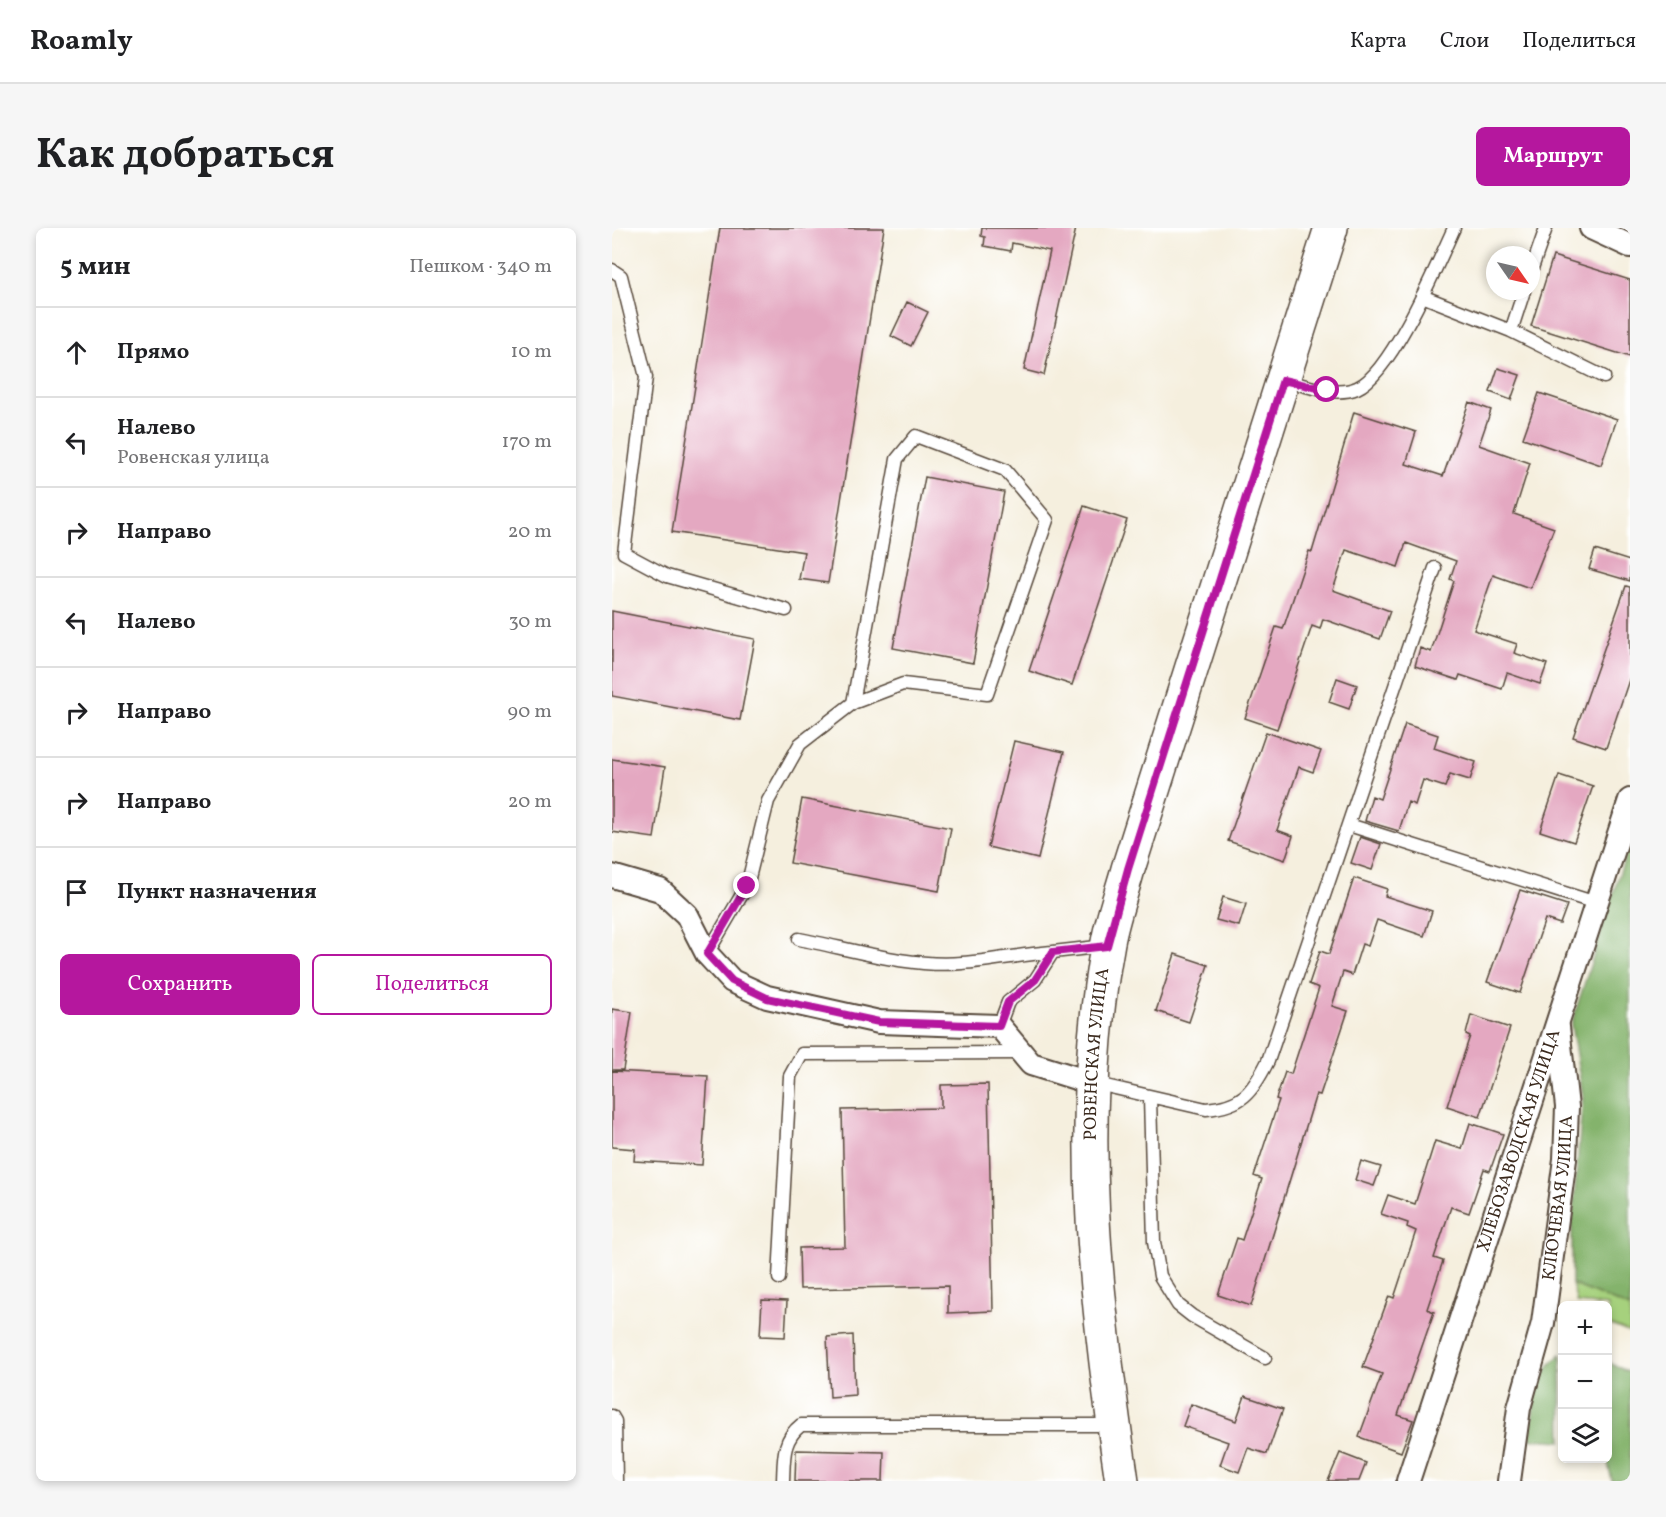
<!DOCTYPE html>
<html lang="ru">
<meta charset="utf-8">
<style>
body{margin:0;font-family:Vollkorn,serif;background:#f6f6f6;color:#202124}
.controls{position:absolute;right:18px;bottom:18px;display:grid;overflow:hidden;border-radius:9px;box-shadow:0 3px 9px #0003}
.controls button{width:54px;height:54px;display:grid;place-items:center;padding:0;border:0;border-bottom:2px solid #e0e0e0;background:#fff;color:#202124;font:30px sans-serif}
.compass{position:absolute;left:874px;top:18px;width:54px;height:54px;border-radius:50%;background:#fff;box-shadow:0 3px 9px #0003;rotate:124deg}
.stop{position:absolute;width:18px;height:18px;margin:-14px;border:4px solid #b5179e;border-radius:50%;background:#fff}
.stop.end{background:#b5179e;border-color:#fff;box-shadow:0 2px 6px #0008}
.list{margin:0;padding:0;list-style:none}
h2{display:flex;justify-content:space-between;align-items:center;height:78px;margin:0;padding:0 24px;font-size:26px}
h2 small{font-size:20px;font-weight:400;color:#757577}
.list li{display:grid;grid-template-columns:39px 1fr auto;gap:18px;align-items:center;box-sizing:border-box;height:90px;padding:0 24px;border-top:2px solid #e0e0e0}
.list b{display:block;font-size:22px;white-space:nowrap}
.list p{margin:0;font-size:20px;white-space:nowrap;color:#757577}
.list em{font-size:20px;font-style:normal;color:#757577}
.actions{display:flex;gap:12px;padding:18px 24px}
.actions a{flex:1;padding:14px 0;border:2px solid #b5179e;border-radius:9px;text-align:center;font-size:21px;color:#b5179e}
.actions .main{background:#b5179e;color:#fff}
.icon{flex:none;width:33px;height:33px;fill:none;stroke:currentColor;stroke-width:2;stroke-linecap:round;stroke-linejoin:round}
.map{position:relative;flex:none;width:1018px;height:1253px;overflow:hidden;border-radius:9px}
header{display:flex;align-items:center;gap:36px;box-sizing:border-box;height:84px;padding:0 30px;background:#fff;border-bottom:2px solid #e0e0e0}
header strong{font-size:28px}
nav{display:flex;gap:33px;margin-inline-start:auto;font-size:21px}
.intro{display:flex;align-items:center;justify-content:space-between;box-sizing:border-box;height:144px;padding:0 36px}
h1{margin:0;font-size:42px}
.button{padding:15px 27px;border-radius:9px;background:#b5179e;color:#fff;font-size:21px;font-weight:700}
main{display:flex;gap:36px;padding:0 36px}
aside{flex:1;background:#fff;border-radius:9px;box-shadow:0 3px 9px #0003}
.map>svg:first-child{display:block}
</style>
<header>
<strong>Roamly</strong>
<nav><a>Карта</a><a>Слои</a><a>Поделиться</a></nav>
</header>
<div class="intro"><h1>Как добраться</h1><a class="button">Маршрут</a></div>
<main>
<aside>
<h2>5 мин<small>Пешком · 340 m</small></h2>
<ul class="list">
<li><svg class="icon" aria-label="ahead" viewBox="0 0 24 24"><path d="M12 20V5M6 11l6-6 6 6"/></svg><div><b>Прямо</b></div><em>10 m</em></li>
<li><svg class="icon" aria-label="left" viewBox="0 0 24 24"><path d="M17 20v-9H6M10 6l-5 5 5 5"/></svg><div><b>Налево</b><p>Ровенская улица</p></div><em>170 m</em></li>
<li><svg class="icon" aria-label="right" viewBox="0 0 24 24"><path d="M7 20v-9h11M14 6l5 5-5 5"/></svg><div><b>Направо</b></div><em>20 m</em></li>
<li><svg class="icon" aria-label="left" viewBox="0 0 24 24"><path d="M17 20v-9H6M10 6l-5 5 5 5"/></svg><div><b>Налево</b></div><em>30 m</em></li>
<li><svg class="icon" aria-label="right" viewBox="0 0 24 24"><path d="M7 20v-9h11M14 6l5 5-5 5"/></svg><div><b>Направо</b></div><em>90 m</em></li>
<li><svg class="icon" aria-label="right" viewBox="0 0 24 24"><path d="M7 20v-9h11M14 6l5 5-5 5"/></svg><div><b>Направо</b></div><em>20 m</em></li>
<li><svg class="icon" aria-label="arrive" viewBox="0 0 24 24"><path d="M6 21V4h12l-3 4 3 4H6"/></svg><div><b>Пункт назначения</b></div></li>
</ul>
<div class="actions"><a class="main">Сохранить</a><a>Поделиться</a></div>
</aside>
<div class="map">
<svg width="1018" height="1253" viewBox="0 0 1018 1253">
<rect width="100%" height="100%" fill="#fff"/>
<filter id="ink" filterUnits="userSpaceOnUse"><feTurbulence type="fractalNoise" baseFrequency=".0167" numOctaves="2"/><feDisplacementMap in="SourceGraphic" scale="12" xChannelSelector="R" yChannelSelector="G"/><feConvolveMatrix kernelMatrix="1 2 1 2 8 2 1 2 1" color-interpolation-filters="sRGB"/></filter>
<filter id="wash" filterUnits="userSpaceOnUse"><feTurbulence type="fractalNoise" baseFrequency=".008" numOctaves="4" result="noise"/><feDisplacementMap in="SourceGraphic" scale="24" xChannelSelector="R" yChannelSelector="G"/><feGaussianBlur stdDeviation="1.35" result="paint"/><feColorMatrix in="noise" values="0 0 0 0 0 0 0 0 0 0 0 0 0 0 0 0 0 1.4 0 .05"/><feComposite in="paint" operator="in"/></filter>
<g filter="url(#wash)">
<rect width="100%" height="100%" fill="#f5efde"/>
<!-- green -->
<path fill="#a6d17d" stroke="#707e4e" stroke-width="1.5" d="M 960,1056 L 1018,1080 L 1018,1105 L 996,1096 L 996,1078 L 965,1075 Z"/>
<!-- forest -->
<path fill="#84b36c" stroke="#606e45" stroke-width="1.5" d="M 1018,613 L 1018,1080 L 960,1056 L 960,995 L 971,868 L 959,797 Z
M 949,1126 L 950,1213 L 918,1211 C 923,1176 920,1150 949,1126 Z
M 996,1134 L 1018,1145 L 1018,1253 L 1000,1253 L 995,1231 Z"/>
<g id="blocks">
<!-- building -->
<path fill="#e4a8c1" d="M 108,0 L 272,0 L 216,355 L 187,351 L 192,324 L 60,304 Z
M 370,0 L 464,0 L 432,147 L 412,142 L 438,23 L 400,15 L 399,23 L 372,18 L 373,9 L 369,8 Z
M 941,28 L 1018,52 L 1018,129 L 919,98 Z
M 295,74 L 316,84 L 299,118 L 279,108 Z
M 886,140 L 908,147 L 899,172 L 878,164 Z
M 927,165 L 1005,191 L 989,237 L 911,210 Z
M 857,174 L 879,182 L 867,217 L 918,235 L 902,286 L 942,300 L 918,360 L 881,347 L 862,402 L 905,416 L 902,425 L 935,436 L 928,456 L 895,445 L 890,461 L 848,447 L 846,452 L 803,438 L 808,420 L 819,424 L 842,353 L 838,351 L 844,333 L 794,315 L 786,339 L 734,322 L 721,362 L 778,383 L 768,411 L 711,391 L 708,401 L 700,398 L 665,501 L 633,490 L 664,399 L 671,401 L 697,323 L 700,324 L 742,184 L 804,204 L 794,236 L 831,248 Z
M 313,249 L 392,264 L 361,435 L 281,420 Z
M 472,278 L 515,292 L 460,457 L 417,443 Z
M 983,322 L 1018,333 L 1018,353 L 977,341 Z
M 1014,358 L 1018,359 L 1018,449 L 994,520 L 961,509 Z
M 0,383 L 143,411 L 128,492 L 0,468 Z
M 725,450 L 745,457 L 737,481 L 717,474 Z
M 793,496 L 826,507 L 822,520 L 864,534 L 858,552 L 838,546 L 833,559 L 811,552 L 803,577 L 796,574 L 787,603 L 753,593 L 760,568 L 768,571 Z
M 654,504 L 709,523 L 701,544 L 687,539 L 665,602 L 681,608 L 673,632 L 616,613 Z
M 402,513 L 452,524 L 426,631 L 376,619 Z
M 0,531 L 53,539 L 42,610 L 0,604 Z
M 947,547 L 981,558 L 962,614 L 928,603 Z
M 190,571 L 339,600 L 327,663 L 178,635 Z
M 748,609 L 769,616 L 760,642 L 739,635 Z
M 742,650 L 775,661 L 773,668 L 820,683 L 812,708 L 765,692 L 756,718 L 750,716 L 740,747 L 731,744 L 720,778 L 736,783 L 708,867 L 704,866 L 639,1078 L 606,1067 L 625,1010 L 630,1012 L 650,951 L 642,948 L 667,872 L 664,871 L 673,844 L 679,846 L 707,760 L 697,756 L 708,723 L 717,726 Z
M 908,662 L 955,677 L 948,696 L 933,691 L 908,765 L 875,754 Z
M 611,669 L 634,676 L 627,698 L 604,692 Z
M 563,726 L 596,737 L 577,794 L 544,783 Z
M 0,781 L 20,784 L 11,842 L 0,842 Z
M 859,787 L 898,800 L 868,889 L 835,878 L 858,808 L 854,806 Z
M 0,843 L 96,848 L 90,937 L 22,933 L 23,921 L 0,919 Z
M 376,856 L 381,1083 L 336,1085 L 336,1058 L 188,1061 L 187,1020 L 233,1019 L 230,882 L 329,880 L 329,857 Z
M 858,895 L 891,906 L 878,943 L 872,941 L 857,985 L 839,979 L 822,1030 L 831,1033 L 815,1081 L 822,1084 L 786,1187 L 801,1192 L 789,1224 L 747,1209 L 770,1146 L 751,1139 L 777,1068 L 782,1070 L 804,1003 L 795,999 L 796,995 L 769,986 L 776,967 L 803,976 L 823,913 L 850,921 Z
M 749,933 L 769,939 L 762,958 L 743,952 Z
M 150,1072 L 175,1073 L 173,1109 L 148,1108 Z
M 241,1107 L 243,1167 L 218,1169 L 215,1109 Z
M 633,1168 L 671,1181 L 655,1226 L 636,1220 L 627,1244 L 608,1237 L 616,1214 L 571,1198 L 579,1176 L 624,1193 Z
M 184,1222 L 272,1224 L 271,1253 L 183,1253 Z
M 728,1225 L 754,1235 L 747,1253 L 716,1253 Z"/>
</g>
</g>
<g filter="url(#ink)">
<use href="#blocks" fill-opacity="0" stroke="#57483b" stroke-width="1.5"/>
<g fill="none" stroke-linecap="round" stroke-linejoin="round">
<!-- service casing -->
<g stroke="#57483b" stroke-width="15">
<path id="service" d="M 0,42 L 9,48 L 34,149 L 12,325 L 55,348 L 174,382
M 919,43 L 934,0
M 912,63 L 899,103 L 992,149
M 810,68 L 899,103
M 673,152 C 695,158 723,169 745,160 C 779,146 826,35 842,0
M 737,597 L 984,675
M 187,711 C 239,721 297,740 350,735 C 381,733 411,726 441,724
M 95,726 L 135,658 L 156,573 L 188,516 L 241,475 L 291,456 L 375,466 L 435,292 L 393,242 L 304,208 L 285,231 L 241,475
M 387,798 L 396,774 L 423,752 L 441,724 L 494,718
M 481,855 L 594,881 C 630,878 640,865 656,833 L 823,340
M 538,870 L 542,1014 L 548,1048 L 566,1077 L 580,1088 L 653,1130
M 167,1050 L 178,848 L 190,826 L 409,825
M 0,1188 L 3,1193 L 4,1253
M 171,1253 C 172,1230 170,1212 189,1197 L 500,1197"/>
</g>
<!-- minor casing -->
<g stroke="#57483b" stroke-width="26">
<g id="minor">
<path d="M 979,0 L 1018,18"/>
<path d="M 0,648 L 48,662 L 75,687 L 95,726 L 120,753 L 155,769 L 267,794 L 387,798 L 419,836 L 480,855"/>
<path id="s1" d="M 796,1253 L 1018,572"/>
<path id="s2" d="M 897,1253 L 907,1180 L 931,1095 L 953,931 L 955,879 L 946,799"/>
</g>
</g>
<!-- secondary casing -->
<g stroke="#57483b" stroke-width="36">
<g id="secondary">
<path id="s3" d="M 510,1253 C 484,1078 463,895 495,720 C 499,693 509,667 516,641 L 719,0"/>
</g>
</g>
<!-- service -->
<use href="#service" stroke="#fff" stroke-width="12"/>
<!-- minor -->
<use href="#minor" stroke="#fff" stroke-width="22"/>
<!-- secondary -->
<use href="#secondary" stroke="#fff" stroke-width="33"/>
</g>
</g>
<g fill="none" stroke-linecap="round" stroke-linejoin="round" filter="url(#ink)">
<!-- route -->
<path stroke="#b5179e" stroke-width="8" d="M 135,658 L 95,726 L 120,753 L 155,770 L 267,794 L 387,798 L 396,774 L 423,752 L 441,724 L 495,718 L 516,641 L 671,152 L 715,162"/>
</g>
<g text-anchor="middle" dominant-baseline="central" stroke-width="4.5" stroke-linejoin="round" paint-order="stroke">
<!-- street labels -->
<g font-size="18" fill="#3b2a1e" stroke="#fff">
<text stroke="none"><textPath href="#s3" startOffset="429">РОВЕНСКАЯ УЛИЦА</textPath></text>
<text stroke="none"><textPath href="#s1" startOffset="358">ХЛЕБОЗАВОДСКАЯ УЛИЦА</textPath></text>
<text stroke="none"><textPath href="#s2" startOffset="288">КЛЮЧЕВАЯ УЛИЦА</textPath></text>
</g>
</g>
</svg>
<div class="controls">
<button>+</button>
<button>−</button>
<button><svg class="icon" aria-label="layers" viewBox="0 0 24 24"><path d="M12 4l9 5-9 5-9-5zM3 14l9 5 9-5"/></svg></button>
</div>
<svg class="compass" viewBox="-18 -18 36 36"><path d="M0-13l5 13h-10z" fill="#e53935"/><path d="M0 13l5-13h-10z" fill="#757577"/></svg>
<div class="stop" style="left:715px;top:162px"></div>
<div class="stop end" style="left:135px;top:658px"></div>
</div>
</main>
